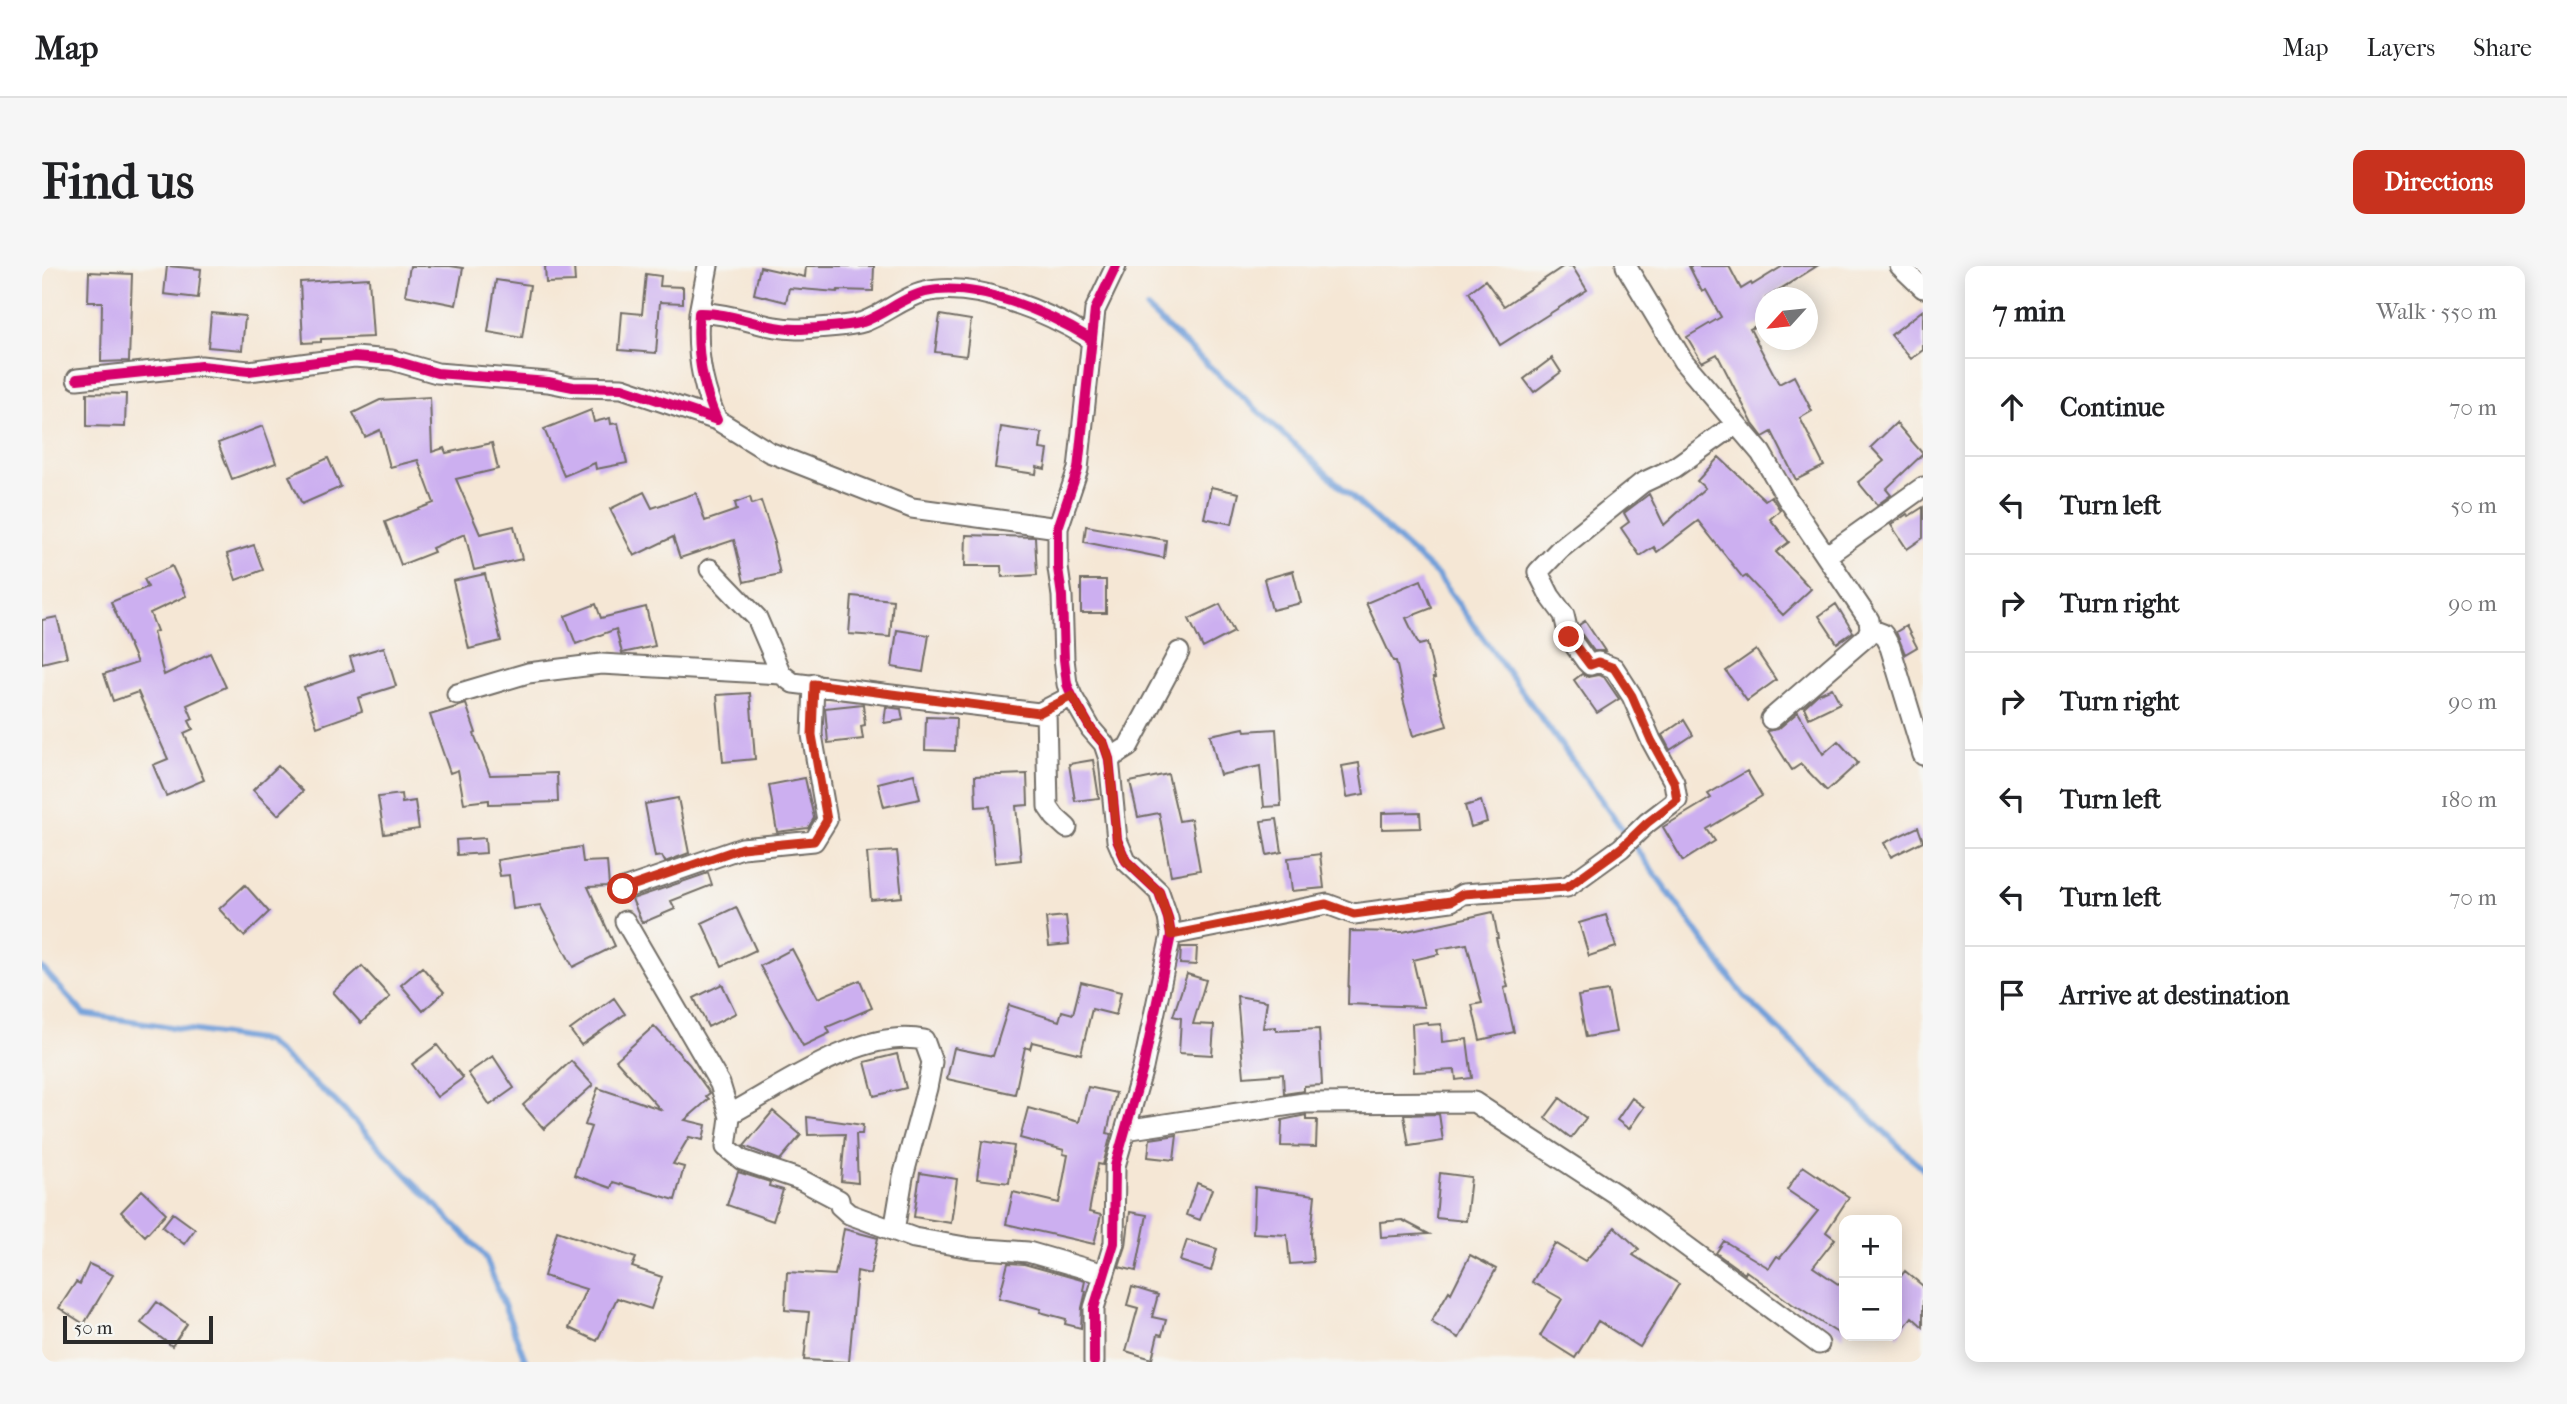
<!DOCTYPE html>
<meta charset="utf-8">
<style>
body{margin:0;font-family:"IM FELL French Canon",serif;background:#f6f6f6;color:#202124}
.controls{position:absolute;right:21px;bottom:21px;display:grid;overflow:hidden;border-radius:14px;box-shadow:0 4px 18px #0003}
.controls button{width:63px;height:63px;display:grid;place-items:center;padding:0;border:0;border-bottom:2px solid #e0e0e0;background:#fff;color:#202124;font:35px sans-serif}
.compass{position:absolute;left:1713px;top:21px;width:63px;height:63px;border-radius:50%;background:#fff;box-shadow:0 4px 18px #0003;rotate:243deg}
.scale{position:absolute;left:21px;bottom:18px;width:150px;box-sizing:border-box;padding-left:7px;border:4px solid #2b2b2b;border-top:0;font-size:19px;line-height:24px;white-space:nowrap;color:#2b2b2b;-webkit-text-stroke:5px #f6f6f2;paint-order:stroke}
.stop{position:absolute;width:21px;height:21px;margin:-16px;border:5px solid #c8321e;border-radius:50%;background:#fff}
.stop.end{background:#c8321e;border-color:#fff;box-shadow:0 2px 7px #0008}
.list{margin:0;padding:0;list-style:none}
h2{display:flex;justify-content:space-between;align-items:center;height:91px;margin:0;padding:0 28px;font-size:30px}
h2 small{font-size:23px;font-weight:400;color:#757577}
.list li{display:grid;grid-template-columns:46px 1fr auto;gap:21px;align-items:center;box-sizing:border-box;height:98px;padding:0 28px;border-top:2px solid #e0e0e0}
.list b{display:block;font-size:26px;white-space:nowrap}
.list em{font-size:23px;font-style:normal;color:#757577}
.icon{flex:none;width:38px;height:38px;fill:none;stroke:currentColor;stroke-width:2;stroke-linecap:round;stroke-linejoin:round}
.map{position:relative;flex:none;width:1881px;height:1096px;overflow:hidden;border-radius:14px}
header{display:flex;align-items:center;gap:42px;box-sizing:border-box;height:98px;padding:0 35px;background:#fff;border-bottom:2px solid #e0e0e0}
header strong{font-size:33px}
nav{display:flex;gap:38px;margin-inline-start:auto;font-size:24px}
.intro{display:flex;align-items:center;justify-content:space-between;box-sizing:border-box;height:168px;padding:0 42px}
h1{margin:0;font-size:49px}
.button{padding:18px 32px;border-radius:14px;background:#c8321e;color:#fff;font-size:24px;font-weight:700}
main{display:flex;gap:42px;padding:0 42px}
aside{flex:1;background:#fff;border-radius:14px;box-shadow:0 4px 18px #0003}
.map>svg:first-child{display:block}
</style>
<header>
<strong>Map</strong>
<nav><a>Map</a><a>Layers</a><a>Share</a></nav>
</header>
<div class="intro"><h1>Find us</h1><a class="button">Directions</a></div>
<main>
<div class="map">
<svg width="1881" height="1096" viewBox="0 0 1881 1096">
<rect width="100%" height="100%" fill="#f6f6f2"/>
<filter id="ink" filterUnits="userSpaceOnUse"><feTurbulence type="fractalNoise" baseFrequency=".0143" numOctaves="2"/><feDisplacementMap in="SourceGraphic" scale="14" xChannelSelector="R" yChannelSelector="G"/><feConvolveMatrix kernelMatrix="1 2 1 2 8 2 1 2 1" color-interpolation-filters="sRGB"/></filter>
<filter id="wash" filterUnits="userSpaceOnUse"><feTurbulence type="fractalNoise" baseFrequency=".00686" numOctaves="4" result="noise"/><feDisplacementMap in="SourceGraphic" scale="28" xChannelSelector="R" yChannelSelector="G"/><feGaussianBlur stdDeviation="1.57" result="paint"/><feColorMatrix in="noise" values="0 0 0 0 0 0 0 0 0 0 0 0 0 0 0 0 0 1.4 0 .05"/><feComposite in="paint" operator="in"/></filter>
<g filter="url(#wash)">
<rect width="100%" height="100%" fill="#f5e7d5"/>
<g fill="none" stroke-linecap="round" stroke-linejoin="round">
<!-- stream -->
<path stroke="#719fd9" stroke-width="6" d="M 1105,43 L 1396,310 L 1701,729 L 1881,903
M 0,702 L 42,748 L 223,775 L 293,835 L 443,990 L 484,1096"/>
</g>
<g id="blocks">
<!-- building -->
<path fill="#ccaff0" d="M 125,0 L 159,3 L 156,32 L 122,28 Z
M 368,0 L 408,0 L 421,2 L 414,39 L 363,29 Z
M 503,0 L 532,0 L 533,16 L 504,17 Z
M 764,0 L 832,0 L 831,25 L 796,24 L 795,26 L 747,22 L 744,36 L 712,28 L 718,1 L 763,11 Z
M 1522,0 L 1530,0 L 1545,24 L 1458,79 L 1427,26 L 1443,14 L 1462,40 Z
M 1647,0 L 1687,0 L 1699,23 L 1709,17 L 1710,19 L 1741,0 L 1775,0 L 1724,32 L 1724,55 L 1708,63 L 1737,118 L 1752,110 L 1770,145 L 1758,152 L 1782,200 L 1754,214 L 1730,166 L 1721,171 L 1711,158 L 1675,88 L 1660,96 L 1645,71 L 1679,51 L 1664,24 L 1660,26 Z
M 47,6 L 90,8 L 87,95 L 59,96 L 60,36 L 46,36 Z
M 604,8 L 619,10 L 618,20 L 641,21 L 641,37 L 618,36 L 614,87 L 577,84 L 580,46 L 600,48 Z
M 327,12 L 331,71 L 279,73 L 279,76 L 261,77 L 258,16 Z
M 454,14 L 488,19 L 480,72 L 446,66 Z
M 1881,44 L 1881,84 L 1869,93 L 1849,69 Z
M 169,47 L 203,50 L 200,84 L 166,81 Z
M 898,49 L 929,54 L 924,90 L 893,86 Z
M 1510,92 L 1519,106 L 1492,126 L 1482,113 Z
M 45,127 L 84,128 L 83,161 L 45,160 Z
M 388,131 L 390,186 L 402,182 L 404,187 L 450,177 L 456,203 L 414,213 L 438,268 L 472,260 L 480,293 L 432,304 L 423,268 L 390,282 L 392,286 L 359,299 L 343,256 L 392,237 L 376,194 L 348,201 L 338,164 L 323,171 L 311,147 L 338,134 Z
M 549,144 L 552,156 L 568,152 L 569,158 L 576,157 L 585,197 L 554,203 L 553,197 L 522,210 L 502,163 Z
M 1854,157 L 1881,188 L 1844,223 L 1849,229 L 1835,239 L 1816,216 L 1842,195 L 1829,181 Z
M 221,160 L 234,197 L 190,213 L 176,177 Z
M 959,161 L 1000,167 L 998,183 L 1006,184 L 1003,203 L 995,201 L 994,208 L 953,202 Z
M 1677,191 L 1723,234 L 1729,230 L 1738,244 L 1728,253 L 1747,276 L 1734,286 L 1769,323 L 1741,349 L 1704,310 L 1701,312 L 1656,255 L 1615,286 L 1612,281 L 1598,290 L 1579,262 L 1587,256 L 1582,247 L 1607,228 L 1622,259 L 1663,222 L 1655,215 Z
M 286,192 L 299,221 L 260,238 L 247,210 Z
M 1169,221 L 1197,227 L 1190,258 L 1162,252 Z
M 602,226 L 610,242 L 654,227 L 663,255 L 695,244 L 693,237 L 708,231 L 710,238 L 719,235 L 733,277 L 731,277 L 738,308 L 702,316 L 692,274 L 638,292 L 631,271 L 592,290 L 568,243 Z
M 1881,241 L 1881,272 L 1865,283 L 1849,259 L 1865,248 L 1867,250 Z
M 1044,260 L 1124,274 L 1122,292 L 1042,276 Z
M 924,269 L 993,271 L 995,309 L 960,311 L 959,300 L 923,300 Z
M 212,279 L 221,304 L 194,314 L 185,288 Z
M 130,300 L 144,330 L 108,347 L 115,365 L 111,366 L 122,409 L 168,387 L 184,421 L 145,439 L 151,453 L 147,455 L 151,463 L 142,467 L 162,514 L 124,530 L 111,499 L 126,493 L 96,426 L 71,435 L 62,408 L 95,397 L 69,336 L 106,321 L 102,313 Z
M 1251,305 L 1259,337 L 1230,344 L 1222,313 Z
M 443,308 L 459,375 L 427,383 L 411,315 Z
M 1039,314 L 1064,314 L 1064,347 L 1039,347 Z
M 1379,314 L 1390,342 L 1364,352 L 1377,379 L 1385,377 L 1393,412 L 1391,412 L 1405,460 L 1371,470 L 1361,433 L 1362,432 L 1354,395 L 1351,395 L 1324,337 Z
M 810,330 L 851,334 L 848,371 L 807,368 Z
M 554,338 L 559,352 L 604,341 L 613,380 L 580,387 L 574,363 L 534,378 L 523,350 Z
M 1178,338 L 1192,366 L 1161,382 L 1147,353 Z
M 1794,338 L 1811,366 L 1795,377 L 1777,350 Z
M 15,351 L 25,391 L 0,397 L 0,354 Z
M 1543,355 L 1563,385 L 1552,385 L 1538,366 L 1537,359 Z
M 1864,360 L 1875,381 L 1863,388 L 1854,366 Z
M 855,364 L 887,369 L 881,406 L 850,401 Z
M 342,381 L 354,420 L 316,432 L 320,445 L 275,461 L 262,421 L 312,404 L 308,391 Z
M 1714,384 L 1734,414 L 1705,435 L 1684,405 Z
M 1540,408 L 1546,411 L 1556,409 L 1562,411 L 1577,433 L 1555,447 L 1532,414 Z
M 1790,422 L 1798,437 L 1767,452 L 1762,441 L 1776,428 Z
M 708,427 L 713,493 L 681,496 L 675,429 Z
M 424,438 L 434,467 L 432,468 L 448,509 L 515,507 L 516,536 L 447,538 L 447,534 L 422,537 L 416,504 L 408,507 L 388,449 Z
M 821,438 L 823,459 L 819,460 L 821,473 L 786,477 L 783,442 Z
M 844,441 L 859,443 L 861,454 L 842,457 Z
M 1756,446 L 1781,488 L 1796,475 L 1816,497 L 1785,525 L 1759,498 L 1750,504 L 1725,465 L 1736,463 Z
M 884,451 L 914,452 L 913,485 L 883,484 Z
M 1642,454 L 1651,469 L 1628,484 L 1620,469 Z
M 1202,462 L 1203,465 L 1234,463 L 1239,540 L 1222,541 L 1218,500 L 1178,509 L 1168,469 Z
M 1051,494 L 1057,532 L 1033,535 L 1027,498 Z
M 1317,497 L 1322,528 L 1305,531 L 1300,500 Z
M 236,500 L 261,525 L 236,549 L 211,524 Z
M 1705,505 L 1720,530 L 1665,563 L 1673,575 L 1641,595 L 1621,561 L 1669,532 L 1666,528 Z
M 872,508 L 878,533 L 842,541 L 836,517 Z
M 985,508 L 986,539 L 974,540 L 979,594 L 953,597 L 948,540 L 934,541 L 933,510 Z
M 1126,508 L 1137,555 L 1149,553 L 1158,604 L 1129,609 L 1117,547 L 1096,551 L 1088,516 Z
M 763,512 L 772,552 L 766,562 L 735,566 L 727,519 Z
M 359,528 L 360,537 L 373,535 L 377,563 L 342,568 L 336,531 Z
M 636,532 L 647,587 L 623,596 L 620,590 L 613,591 L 603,538 Z
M 1439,535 L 1445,556 L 1429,561 L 1423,540 Z
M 1378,546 L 1379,562 L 1340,563 L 1340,547 Z
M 1235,553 L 1240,586 L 1225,589 L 1219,555 Z
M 1876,561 L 1881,575 L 1849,591 L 1842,577 Z
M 443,572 L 444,587 L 415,589 L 414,574 Z
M 539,581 L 541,596 L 565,595 L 567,620 L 546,621 L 573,680 L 531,701 L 498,639 L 471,643 L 467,609 L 458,610 L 455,594 Z
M 855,585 L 860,631 L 829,634 L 825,587 Z
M 1278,588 L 1282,622 L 1250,625 L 1246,592 Z
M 666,607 L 670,619 L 629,635 L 633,643 L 600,657 L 590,633 Z
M 203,619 L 227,646 L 202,670 L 177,643 Z
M 694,641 L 714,684 L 680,700 L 660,657 Z
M 1451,646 L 1456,672 L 1454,672 L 1466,721 L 1462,722 L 1472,766 L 1438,774 L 1430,739 L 1440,737 L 1425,678 L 1396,683 L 1397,688 L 1371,694 L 1382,741 L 1306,738 L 1308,665 L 1361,666 Z
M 1564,649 L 1574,681 L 1547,690 L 1537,657 Z
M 1024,650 L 1027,678 L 1007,680 L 1004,652 Z
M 1139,681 L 1155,681 L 1154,699 L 1138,698 Z
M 750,683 L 776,732 L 818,714 L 830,742 L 785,761 L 788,767 L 761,780 L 718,700 Z
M 320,700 L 348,731 L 319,757 L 291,726 Z
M 380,701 L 402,726 L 381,745 L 359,719 Z
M 1145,708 L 1164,714 L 1151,758 L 1172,759 L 1170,789 L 1137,787 L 1139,752 L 1131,750 Z
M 1039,716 L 1079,726 L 1074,749 L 1050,743 L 1039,788 L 990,776 L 988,783 L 983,781 L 973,828 L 905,813 L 912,782 L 951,790 L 967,739 L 1017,755 L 1020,745 L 1031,748 Z
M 680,718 L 694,747 L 666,761 L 652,732 Z
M 1566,725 L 1574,766 L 1544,771 L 1536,730 Z
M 1195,730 L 1225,735 L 1221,762 L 1234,761 L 1234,765 L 1277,763 L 1280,819 L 1262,820 L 1262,825 L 1242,828 L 1241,808 L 1202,811 Z
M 572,732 L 583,748 L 539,779 L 528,764 Z
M 1385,756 L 1386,759 L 1399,758 L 1400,776 L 1425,773 L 1430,812 L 1414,814 L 1413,804 L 1372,806 L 1370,758 Z
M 612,760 L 647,798 L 668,827 L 664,830 L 667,833 L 643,854 L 664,859 L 661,874 L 647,871 L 631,898 L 642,901 L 633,934 L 571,916 L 569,922 L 532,909 L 549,861 L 543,859 L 556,822 L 618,843 L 574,794 Z
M 395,779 L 421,812 L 395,831 L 370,798 Z
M 855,788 L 864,822 L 832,830 L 823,796 Z
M 451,790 L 472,822 L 448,839 L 426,807 Z
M 529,795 L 551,819 L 502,863 L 481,839 Z
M 1046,821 L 1074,827 L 1065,867 L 1069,868 L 1061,899 L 1056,898 L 1047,946 L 1059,949 L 1052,978 L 964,958 L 971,926 L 1017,937 L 1026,889 L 1021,888 L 1022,884 L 978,872 L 986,842 L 1037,856 Z
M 1518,832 L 1544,852 L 1529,872 L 1503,852 Z
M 1590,832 L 1602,841 L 1587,863 L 1575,854 Z
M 731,845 L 759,869 L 738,894 L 702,880 Z
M 1397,848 L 1401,875 L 1367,880 L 1362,849 Z
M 1264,849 L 1264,854 L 1275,854 L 1274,881 L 1239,880 L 1240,854 Z
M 765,851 L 821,859 L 820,868 L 814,868 L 816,917 L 799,915 L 803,868 L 766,869 Z
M 1135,869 L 1132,894 L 1106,891 L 1108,873 Z
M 940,875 L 972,880 L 967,917 L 935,913 Z
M 1761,900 L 1807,931 L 1784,966 L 1793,973 L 1771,1001 L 1802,1022 L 1802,1071 L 1750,1038 L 1704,1005 L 1703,1008 L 1674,987 L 1682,975 L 1727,1002 L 1735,990 L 1738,992 L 1776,945 L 1745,924 Z
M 696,906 L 728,916 L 727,920 L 741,924 L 731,955 L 685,939 Z
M 878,907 L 915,913 L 909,957 L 872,951 Z
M 1398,907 L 1429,911 L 1424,955 L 1394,952 Z
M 1155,917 L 1170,923 L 1158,954 L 1144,949 Z
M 1213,921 L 1273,929 L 1269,968 L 1271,996 L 1248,998 L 1245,969 L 1211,967 Z
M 100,924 L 124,947 L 103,970 L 79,946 Z
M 1088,946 L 1105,949 L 1094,1005 L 1077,1001 L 1084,980 Z
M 131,947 L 153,963 L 142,978 L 120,961 Z
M 1360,954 L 1387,968 L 1339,971 L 1338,956 Z
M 1573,961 L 1597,983 L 1591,989 L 1637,1018 L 1598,1081 L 1556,1055 L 1533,1092 L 1498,1070 L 1520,1033 L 1490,1016 L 1513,977 L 1543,995 Z
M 802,963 L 836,972 L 828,1008 L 815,1005 L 807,1096 L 762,1094 L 767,1046 L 743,1044 L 745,1006 L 793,1009 Z
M 515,965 L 594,992 L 590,1001 L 620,1011 L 609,1043 L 575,1032 L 555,1075 L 527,1062 L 544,1023 L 502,1010 Z
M 1145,974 L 1175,983 L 1169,1005 L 1138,995 Z
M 1428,989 L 1454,1003 L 1417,1072 L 1389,1056 L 1407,1025 L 1409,1027 Z
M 966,997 L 982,998 L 1043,1015 L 1041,1024 L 1044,1025 L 1040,1042 L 1039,1062 L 1023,1058 L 1024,1053 L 998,1046 L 999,1043 L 957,1032 Z
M 47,998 L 71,1009 L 42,1058 L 17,1042 L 34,1016 L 38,1018 Z
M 1863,1005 L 1881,1020 L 1881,1061 L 1870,1051 L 1855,1071 L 1855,1015 Z
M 1090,1021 L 1116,1029 L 1110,1051 L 1124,1054 L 1120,1069 L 1116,1068 L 1110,1093 L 1084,1085 L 1096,1042 L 1085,1039 Z
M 115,1036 L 145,1058 L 130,1080 L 99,1057 Z"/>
</g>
</g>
<g filter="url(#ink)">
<use href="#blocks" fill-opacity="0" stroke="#726d66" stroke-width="2"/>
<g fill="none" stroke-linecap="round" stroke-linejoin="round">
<!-- minor casing -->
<g stroke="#726d66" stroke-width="23">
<path id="minor" d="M 1584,0 L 1641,95 L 1719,187 L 1745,232 L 1827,354 L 1828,363 L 1825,370 L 1729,453
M 1858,0 L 1881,22
M 657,47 L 666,0
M 35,113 L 159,100 L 207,105 L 312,91 L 350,94 L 395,107 L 506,116 L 531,121 L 580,122 L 675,154 C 659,119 654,85 657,47 C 691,46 723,64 757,63 C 775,62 804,61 821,56 C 842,49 861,31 883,26 C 933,14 1007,47 1049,73
M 675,154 L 727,186 L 870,242 L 1016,262
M 1784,290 L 1881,221
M 668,303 L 715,352 L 739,408 L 751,417 L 997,447 L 1030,430
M 1828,363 L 1841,368 L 1848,381 L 1881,489
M 415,428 L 486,407 L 559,398 L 739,408
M 1004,444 L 1006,541 L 1013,551 L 1025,562
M 1067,493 L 1086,481 L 1137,386
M 581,623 L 700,582 L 772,575 L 785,554 L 770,469 L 772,418
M 583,655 L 678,818 L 688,851 L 684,881 L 700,894 L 759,914 L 797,934 L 798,940 L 807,948 L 872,972 L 929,982 L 986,986 L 1062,1008
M 1129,669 L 1285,638 L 1312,648 L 1409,635 L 1421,628 L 1525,621 L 1579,582 L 1605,557 L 1635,534 L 1632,516 L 1609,474 L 1590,430 L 1572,402 L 1556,396 L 1548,399 L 1544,395 L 1527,371 L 1522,349 L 1508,330 L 1496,306 L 1518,283 L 1600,217 L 1632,202 L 1694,158
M 688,848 C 741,820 820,761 882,774 L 890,796 L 885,822 L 861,911 L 852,965
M 1083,864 L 1262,837 L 1432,836 L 1575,929 L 1777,1078
M 1052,1096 L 1052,1042 L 1072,977 L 1073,900 L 1101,802 L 1129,669 L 1126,652 L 1117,626 L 1084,595 L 1075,574 L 1067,493 L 1062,478 L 1049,463 L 1030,430 L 1025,418 L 1022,393 L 1020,330 L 1016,302 L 1016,262 L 1036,203 L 1053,44 L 1074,0"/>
</g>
<!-- minor -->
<use href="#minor" stroke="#fff" stroke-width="19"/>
<!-- cycleway casing -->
<g stroke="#f6f6f2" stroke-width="15">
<path id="cycleway" d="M 35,113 L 159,100 L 207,105 L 312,91 L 350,94 L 395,107 L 506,116 L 531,121 L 580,122 L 675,154 C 659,119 654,85 657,47 C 691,46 723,64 757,63 C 775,62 804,61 821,56 C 842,49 861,31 883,26 C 933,14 1007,47 1049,73
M 1052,1096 L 1052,1042 L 1072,977 L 1073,900 L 1101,802 L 1129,669 L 1126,652 L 1117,626 L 1084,595 L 1075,574 L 1067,493 L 1062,478 L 1049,463 L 1030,430 L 1025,418 L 1022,393 L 1020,330 L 1016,302 L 1016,262 L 1036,203 L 1053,44 L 1074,0"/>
</g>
<!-- cycleway -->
<use href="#cycleway" stroke="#d6006c" stroke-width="10"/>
</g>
</g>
<g fill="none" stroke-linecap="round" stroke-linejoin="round" filter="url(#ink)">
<!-- route -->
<path stroke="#c8321e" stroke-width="9" d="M 581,623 L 700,582 L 772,575 L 785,554 L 770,469 L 772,418 L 997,447 L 1030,430 L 1049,463 L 1062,478 L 1067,493 L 1075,574 L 1084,595 L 1117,626 L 1126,652 L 1129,669 L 1284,638 L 1312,648 L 1409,635 L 1421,628 L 1525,621 L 1579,582 L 1605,557 L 1635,534 L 1632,516 L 1609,474 L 1590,430 L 1572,402 L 1556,396 L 1548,399 L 1527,371"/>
</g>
</svg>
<div class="controls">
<button>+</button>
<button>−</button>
</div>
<svg class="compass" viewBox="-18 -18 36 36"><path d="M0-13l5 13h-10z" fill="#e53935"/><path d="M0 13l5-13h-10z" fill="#757577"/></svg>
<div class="scale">50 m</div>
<div class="stop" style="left:581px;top:623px"></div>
<div class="stop end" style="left:1527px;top:371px"></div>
</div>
<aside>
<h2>7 min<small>Walk · 550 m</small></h2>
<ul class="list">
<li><svg class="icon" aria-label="ahead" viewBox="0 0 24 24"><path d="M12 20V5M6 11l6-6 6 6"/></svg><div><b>Continue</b></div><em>70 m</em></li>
<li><svg class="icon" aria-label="left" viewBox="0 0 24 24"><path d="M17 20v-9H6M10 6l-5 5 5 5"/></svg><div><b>Turn left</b></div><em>50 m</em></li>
<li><svg class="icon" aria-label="right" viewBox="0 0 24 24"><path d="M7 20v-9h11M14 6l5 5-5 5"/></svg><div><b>Turn right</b></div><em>90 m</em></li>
<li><svg class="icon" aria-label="right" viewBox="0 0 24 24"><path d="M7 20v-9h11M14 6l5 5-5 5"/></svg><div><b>Turn right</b></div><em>90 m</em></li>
<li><svg class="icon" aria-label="left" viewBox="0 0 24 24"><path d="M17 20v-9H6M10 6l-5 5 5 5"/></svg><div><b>Turn left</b></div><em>180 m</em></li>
<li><svg class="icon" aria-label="left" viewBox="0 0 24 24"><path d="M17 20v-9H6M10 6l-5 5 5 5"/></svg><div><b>Turn left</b></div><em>70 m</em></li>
<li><svg class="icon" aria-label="arrive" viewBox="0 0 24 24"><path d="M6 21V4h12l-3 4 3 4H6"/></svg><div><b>Arrive at destination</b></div></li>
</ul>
</aside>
</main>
